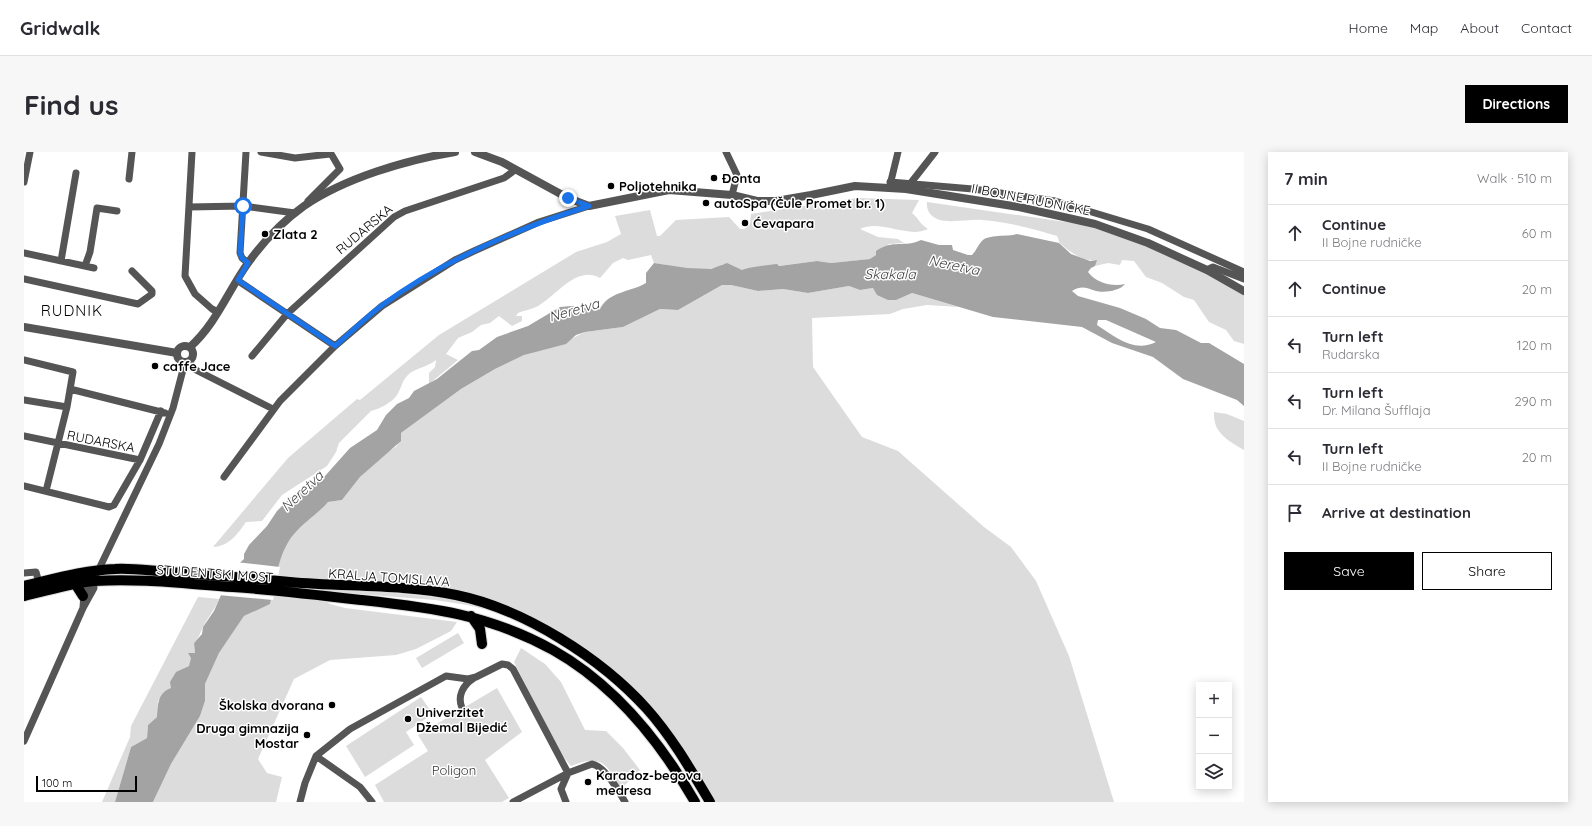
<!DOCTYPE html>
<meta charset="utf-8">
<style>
body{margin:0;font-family:Quicksand,sans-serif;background:#f7f7f7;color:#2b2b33}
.controls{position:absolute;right:12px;bottom:12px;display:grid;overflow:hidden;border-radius:0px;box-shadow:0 2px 10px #0003}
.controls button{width:36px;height:36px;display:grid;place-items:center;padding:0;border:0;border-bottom:1px solid #e1e1e2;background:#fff;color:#2b2b33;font:20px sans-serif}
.scale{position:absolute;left:12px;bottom:10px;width:101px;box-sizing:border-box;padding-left:4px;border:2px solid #000;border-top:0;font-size:11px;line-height:14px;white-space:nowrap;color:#000;-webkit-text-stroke:3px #fff;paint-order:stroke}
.stop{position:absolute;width:12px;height:12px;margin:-9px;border:3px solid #1a73e8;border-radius:50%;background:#fff}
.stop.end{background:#1a73e8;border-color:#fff;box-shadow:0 1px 4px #0008}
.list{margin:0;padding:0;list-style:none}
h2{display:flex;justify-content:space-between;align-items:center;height:52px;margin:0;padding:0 16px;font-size:17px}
h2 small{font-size:13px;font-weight:400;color:#7c7c81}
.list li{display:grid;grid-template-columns:26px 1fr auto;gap:12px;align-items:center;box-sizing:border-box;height:56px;padding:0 16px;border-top:1px solid #e1e1e2}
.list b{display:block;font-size:15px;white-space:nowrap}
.list p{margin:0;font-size:13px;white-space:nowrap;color:#7c7c81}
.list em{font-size:13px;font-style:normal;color:#7c7c81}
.actions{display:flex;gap:8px;padding:12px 16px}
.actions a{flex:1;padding:9px 0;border:1px solid #000;border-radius:0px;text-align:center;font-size:14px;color:#000}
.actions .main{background:#000;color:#fff}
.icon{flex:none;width:22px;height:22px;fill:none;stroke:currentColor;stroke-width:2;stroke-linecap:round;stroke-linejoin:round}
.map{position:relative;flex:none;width:1220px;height:650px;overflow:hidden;border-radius:0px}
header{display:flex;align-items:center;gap:24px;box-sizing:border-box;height:56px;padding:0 20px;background:#fff;border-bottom:1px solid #e1e1e2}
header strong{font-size:19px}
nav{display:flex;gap:22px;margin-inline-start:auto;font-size:14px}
.intro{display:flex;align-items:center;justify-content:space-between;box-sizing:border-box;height:96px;padding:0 24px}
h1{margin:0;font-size:28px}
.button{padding:10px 18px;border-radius:0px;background:#000;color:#fff;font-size:14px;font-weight:700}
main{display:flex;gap:24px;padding:0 24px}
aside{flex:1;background:#fff;border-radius:0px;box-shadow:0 2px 10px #0003}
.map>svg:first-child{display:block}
</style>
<header>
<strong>Gridwalk</strong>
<nav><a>Home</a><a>Map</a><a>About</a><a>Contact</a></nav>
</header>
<div class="intro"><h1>Find us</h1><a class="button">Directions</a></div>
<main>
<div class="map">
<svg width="1220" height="650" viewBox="0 0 1220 650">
<rect width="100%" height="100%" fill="#fff"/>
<!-- green -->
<path fill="#dcdcdc" d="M 833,46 L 895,48 L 888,61 C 896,68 895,71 904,77 C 883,87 858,67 836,77 L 854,85 L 874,87 L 880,91 L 865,92 L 847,107 L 807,111 L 793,109 L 754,114 L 743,114 L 729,117 L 722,116 L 718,118 L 699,112 C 684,124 648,113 630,111 L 627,103 L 604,108 L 599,106 L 589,111 L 576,126 C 554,113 534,141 517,152 C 511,157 501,158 494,161 L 492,164 L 498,164 L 498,169 L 488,174 L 475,164 L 466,171 L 457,173 L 448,180 L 434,186 L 422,202 L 434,208 L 405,232 L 405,221 L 411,215 L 412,208 C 402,216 390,216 383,224 C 378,229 377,237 373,243 C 369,250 355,257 347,259 L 315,291 L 312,300 L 303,314 L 258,343 L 238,369 L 222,370 C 213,383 205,394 189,395 L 264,306 L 333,247 L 336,248 L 415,183 L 552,100 L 583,90 L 597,82 L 591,64 L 626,58 L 633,84 L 636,84 L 652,68 L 705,65 L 716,77 L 720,77 L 726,72 L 727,62 Z
M 903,50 L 1069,74 L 1124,91 L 1202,129 L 1220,143 L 1220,192 L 1210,189 L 1202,178 L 1185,170 L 1170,148 L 1160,145 L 1138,131 L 1122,125 L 1110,109 L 1098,108 L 1096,113 L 1084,111 L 1071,114 L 1072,108 C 1059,110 1046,100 1037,92 C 1034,90 1035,87 1033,84 C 1008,77 985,70 959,68 C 947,67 927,71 916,68 C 907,65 902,59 903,50 Z
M 698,133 L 707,133 L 734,139 L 759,137 L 784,141 L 825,134 L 836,138 L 849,136 L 871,148 L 888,141 L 935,155 L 903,153 L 879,157 L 866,162 L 788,166 L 789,215 L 838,285 L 874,299 L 960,375 L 987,395 L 1012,429 L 1045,504 L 1090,650 L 686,650 L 669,620 L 606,540 L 522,479 L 432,443 L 251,429 C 254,412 261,389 274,377 C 284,368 295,361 304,350 L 318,348 L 336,325 L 359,303 L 373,294 L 377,281 L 437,237 L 471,217 L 500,203 L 547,187 L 561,180 L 599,175 L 636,157 L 654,158 Z
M 1190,260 L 1203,262 L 1220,269 L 1220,298 C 1203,288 1189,281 1190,260 Z
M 295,436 L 350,439 L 439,448 L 469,459 L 443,453 L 411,448 L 295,439 Z
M 249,438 L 293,443 L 306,452 L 321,456 L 433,470 L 427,479 L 392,497 L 372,503 L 306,508 L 270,527 L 234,607 L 243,621 L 258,625 L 252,650 L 129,650 L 147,612 L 176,564 L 181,549 L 181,532 L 195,501 L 220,464 L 229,460 Z
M 174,445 L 195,447 C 191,457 184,465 179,475 C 176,481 175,486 170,491 L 171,501 L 165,514 L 152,521 L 147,536 L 134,549 L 133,565 L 124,573 L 123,586 L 107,595 L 91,650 L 78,650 L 106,585 L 107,574 Z
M 434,481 L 440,491 L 398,516 L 392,506 Z
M 497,496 L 521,512 L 537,530 L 561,578 L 582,579 L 599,596 L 616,618 L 597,637 C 582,611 578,602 547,614 L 536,601 L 490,510 Z
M 473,536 L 498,580 L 461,608 L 485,646 L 478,650 L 360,650 L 351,633 L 404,599 L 394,583 Z
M 397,545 L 409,562 L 382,580 L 390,593 L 341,625 L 322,594 Z"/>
<!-- water -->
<path fill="#a3a3a3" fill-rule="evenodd" d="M 993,82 L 1035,91 L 1047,102 L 1066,109 L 1073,108 L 1071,114 L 1067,116 L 1064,120 C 1072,131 1089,135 1101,132 C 1096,139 1080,141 1072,139 C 1062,136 1058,133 1048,139 L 1054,144 L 1096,156 L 1122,167 L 1136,176 L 1152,178 L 1177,191 L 1185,191 L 1220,212 L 1220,254 L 1213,248 L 1159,227 L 1129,205 L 1088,191 L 1058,175 L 969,165 L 888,141 L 872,148 L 864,148 L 853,143 L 849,136 L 836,138 L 825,134 L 784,141 L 759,137 L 734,139 L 707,133 L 698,133 L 654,158 L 636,157 L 599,175 L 561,180 L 552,183 L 542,192 L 500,203 L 471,217 L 437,237 L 377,281 L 377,289 L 336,325 L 318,348 L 304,350 C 294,362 280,370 270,382 C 255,399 251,430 246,452 L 220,464 L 195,501 L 181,532 L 181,549 L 176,564 L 147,612 L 129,650 L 91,650 L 107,595 L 123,586 L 124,573 L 133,565 C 134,551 134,541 147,536 L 146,530 L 152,520 L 165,514 L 167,506 L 164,501 L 171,501 L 170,491 L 178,482 L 179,475 L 190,459 L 208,418 L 220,407 L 220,402 L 225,393 L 243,374 L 253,359 L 269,343 L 282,337 L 301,324 L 326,296 L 353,278 L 362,263 L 373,252 L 385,246 L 390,239 L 413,227 L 448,199 L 455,198 L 473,185 L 504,174 L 536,155 L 547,154 L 571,157 L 577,155 C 587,139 607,140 622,131 L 622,121 L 630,111 L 663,116 L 687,117 L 703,111 L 718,118 C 724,115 746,113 753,112 L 755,114 L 793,109 L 807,111 L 846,107 L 852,103 L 852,99 C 869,87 881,96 897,88 L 915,93 L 928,93 L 929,98 L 944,103 L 948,103 C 952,99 954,93 958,89 C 964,82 983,85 993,82 ZM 1074,168 L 1082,168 L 1132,190 C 1110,201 1091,185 1073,173 Z"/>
<!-- pier -->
<path fill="#fff" d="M 211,410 L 256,415 L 249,448 L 194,443 L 206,417 Z"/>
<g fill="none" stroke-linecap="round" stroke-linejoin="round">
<!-- primary casing -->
<g stroke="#dbdbdb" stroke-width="12">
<path id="primary" d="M 52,433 L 59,444
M 0,434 C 30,427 61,418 91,417 C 109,416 128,419 146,420 C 186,423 226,426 266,430 C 321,435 377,432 432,443 C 500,457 577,506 623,557 C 648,585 667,618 686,650
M 0,444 C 23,439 47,431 70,429 C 117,426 163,432 209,435 C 252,438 295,443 337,448 C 409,456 464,462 529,498 C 591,533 636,589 671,650
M 447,464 L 456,477 L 458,492"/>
</g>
<!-- minor -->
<path stroke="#555" stroke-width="7" d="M 168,0 L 161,124 L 171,142 L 188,157 L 194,160
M 222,0 L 216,101 L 218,106 L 224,111
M 237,0 L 271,6 L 306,2
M 702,0 L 713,23 L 708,43
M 105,27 L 108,0
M 0,30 L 6,0
M 866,30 L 949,37 L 1031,49 L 1124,77 L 1220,120
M 886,32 L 911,0
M 866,33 L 874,0
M 284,49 L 316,17 L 306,0
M 165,55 L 219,54 L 271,61
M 0,101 L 70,116
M 37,109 L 52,21
M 61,114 L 66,100 L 73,56 L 93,59
M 1183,118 L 1189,115 L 1220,127
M 0,127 L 114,152 L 128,142 L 128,139 L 108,119
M 213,128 L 311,194
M 228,204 L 263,162 L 370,65 L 381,59 L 480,26 L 491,18
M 0,208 L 49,220 L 43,255 L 22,339
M 166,209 L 168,216 L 249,257
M 46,237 L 141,261
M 0,248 L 43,255
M 0,284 L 116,308
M 200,325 L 256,249 L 311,194 L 358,154 L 431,108 L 450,99 L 515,70 L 565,54
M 0,334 L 85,355 L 90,353 L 116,308 L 137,259
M 0,421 L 12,420 L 15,431
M 59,456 L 60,441 L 74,419 L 135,292 L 149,256 L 161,210
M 438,556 C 433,544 439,533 450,526
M 0,589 L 59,456 L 70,436 L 69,429
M 292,604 L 336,635 L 348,650
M 276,650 L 281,631 L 292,604 L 326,577 L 422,524 L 444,527 L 452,525 L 478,512 L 484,513 L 489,517 L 544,621 L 537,637 L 542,650
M 489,650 L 544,621 L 568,612 C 580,614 595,639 601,650"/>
<!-- tertiary -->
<path stroke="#555" stroke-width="8" d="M 451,0 L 478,10 L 544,46 L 565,54 L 645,38 L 708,43 L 733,49 L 752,49 L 787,43 L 831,34 L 882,37 L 995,55 L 1071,72 L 1124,91 L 1183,118 L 1220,139
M 0,175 L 153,201
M153 202a8 8 0 1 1 16 0a8 8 0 1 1-16 0Z
M 166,195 C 192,172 204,139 224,111 C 239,90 259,69 280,54 C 321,26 382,8 431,0"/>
<!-- primary -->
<use href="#primary" stroke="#000" stroke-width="10"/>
</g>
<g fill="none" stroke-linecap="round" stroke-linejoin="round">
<!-- route -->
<path stroke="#1a73e8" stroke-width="5" d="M 219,54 L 216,101 L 218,106 L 224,111 L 214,128 L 311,194 C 326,181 341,166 357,154 C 419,108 492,77 565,54 L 544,46"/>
</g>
<!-- markers -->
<g fill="#000" stroke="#fff" stroke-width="1.5">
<circle cx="690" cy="26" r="4"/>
<circle cx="587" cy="34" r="4"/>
<circle cx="682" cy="51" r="4"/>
<circle cx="721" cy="71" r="4"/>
<circle cx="241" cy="82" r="4"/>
<circle cx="131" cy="214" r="4"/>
<circle cx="308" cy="553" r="4"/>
<circle cx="384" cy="567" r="4"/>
<circle cx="283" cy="583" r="4"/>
<circle cx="564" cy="630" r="4"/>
</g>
<g text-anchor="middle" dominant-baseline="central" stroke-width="3" stroke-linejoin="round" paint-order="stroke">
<!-- poi labels -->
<g font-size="13" font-weight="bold" fill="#000" stroke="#fff" text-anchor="start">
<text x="698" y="26">Đonta</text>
<text x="595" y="34">Poljotehnika</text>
<text x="690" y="51">autoSpa (Čule Promet br. 1)</text>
<text x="729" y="71">Ćevapara</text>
<text x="249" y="82">Zlata 2</text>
<text x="139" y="214">caffe Jace</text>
<text x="300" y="553" text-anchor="end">Školska dvorana</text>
<text x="392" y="560">Univerzitet<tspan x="392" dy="15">Džemal Bijedić</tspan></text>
<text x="275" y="576" text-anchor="end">Druga gimnazija<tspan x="275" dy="15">Mostar</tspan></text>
<text x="572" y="623">Karađoz-begova<tspan x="572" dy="15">medresa</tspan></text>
</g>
<!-- street labels -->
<g font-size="13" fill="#000" stroke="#fff">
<text transform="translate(1007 47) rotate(11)">II BOJNE RUDNIČKE</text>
<text transform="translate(340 77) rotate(-40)">RUDARSKA</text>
<text transform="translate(77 289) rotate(11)">RUDARSKA</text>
<text transform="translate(191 421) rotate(4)">STUDENTSKI MOST</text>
<text transform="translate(365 425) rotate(4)">KRALJA TOMISLAVA</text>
</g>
<!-- park labels -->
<g font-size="13" fill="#333" stroke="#fff">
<text x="430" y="618">Poligon</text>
</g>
<!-- water labels -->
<g font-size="14" font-style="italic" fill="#444" stroke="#fff">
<text transform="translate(930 113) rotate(12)">Neretva</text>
<text x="866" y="122">Skakala</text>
<text transform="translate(550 158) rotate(-16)">Neretva</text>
<text transform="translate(278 339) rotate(-43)">Neretva</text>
</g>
<!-- quarter labels -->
<g font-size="15" letter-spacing="1" fill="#000" stroke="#fff">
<text x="48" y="158">RUDNIK</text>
</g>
</g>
</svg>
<div class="controls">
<button>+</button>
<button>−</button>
<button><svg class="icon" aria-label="layers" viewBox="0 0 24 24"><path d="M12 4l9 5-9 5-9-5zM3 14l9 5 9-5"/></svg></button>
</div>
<div class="scale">100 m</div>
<div class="stop" style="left:219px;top:54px"></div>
<div class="stop end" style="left:544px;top:46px"></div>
</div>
<aside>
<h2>7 min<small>Walk · 510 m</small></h2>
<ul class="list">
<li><svg class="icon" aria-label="ahead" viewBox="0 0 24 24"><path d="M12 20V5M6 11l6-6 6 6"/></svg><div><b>Continue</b><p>II Bojne rudničke</p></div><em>60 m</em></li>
<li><svg class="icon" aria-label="ahead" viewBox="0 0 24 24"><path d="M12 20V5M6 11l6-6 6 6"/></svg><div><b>Continue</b></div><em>20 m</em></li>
<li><svg class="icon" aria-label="left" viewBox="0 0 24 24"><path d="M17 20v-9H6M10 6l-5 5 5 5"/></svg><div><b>Turn left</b><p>Rudarska</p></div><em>120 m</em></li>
<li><svg class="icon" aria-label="left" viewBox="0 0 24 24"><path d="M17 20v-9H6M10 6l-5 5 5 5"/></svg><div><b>Turn left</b><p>Dr. Milana Šufflaja</p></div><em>290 m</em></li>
<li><svg class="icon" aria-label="left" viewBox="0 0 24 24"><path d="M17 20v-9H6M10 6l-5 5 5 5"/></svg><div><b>Turn left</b><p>II Bojne rudničke</p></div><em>20 m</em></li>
<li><svg class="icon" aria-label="arrive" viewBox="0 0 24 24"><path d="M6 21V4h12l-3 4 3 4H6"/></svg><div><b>Arrive at destination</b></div></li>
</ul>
<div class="actions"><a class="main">Save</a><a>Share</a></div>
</aside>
</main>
